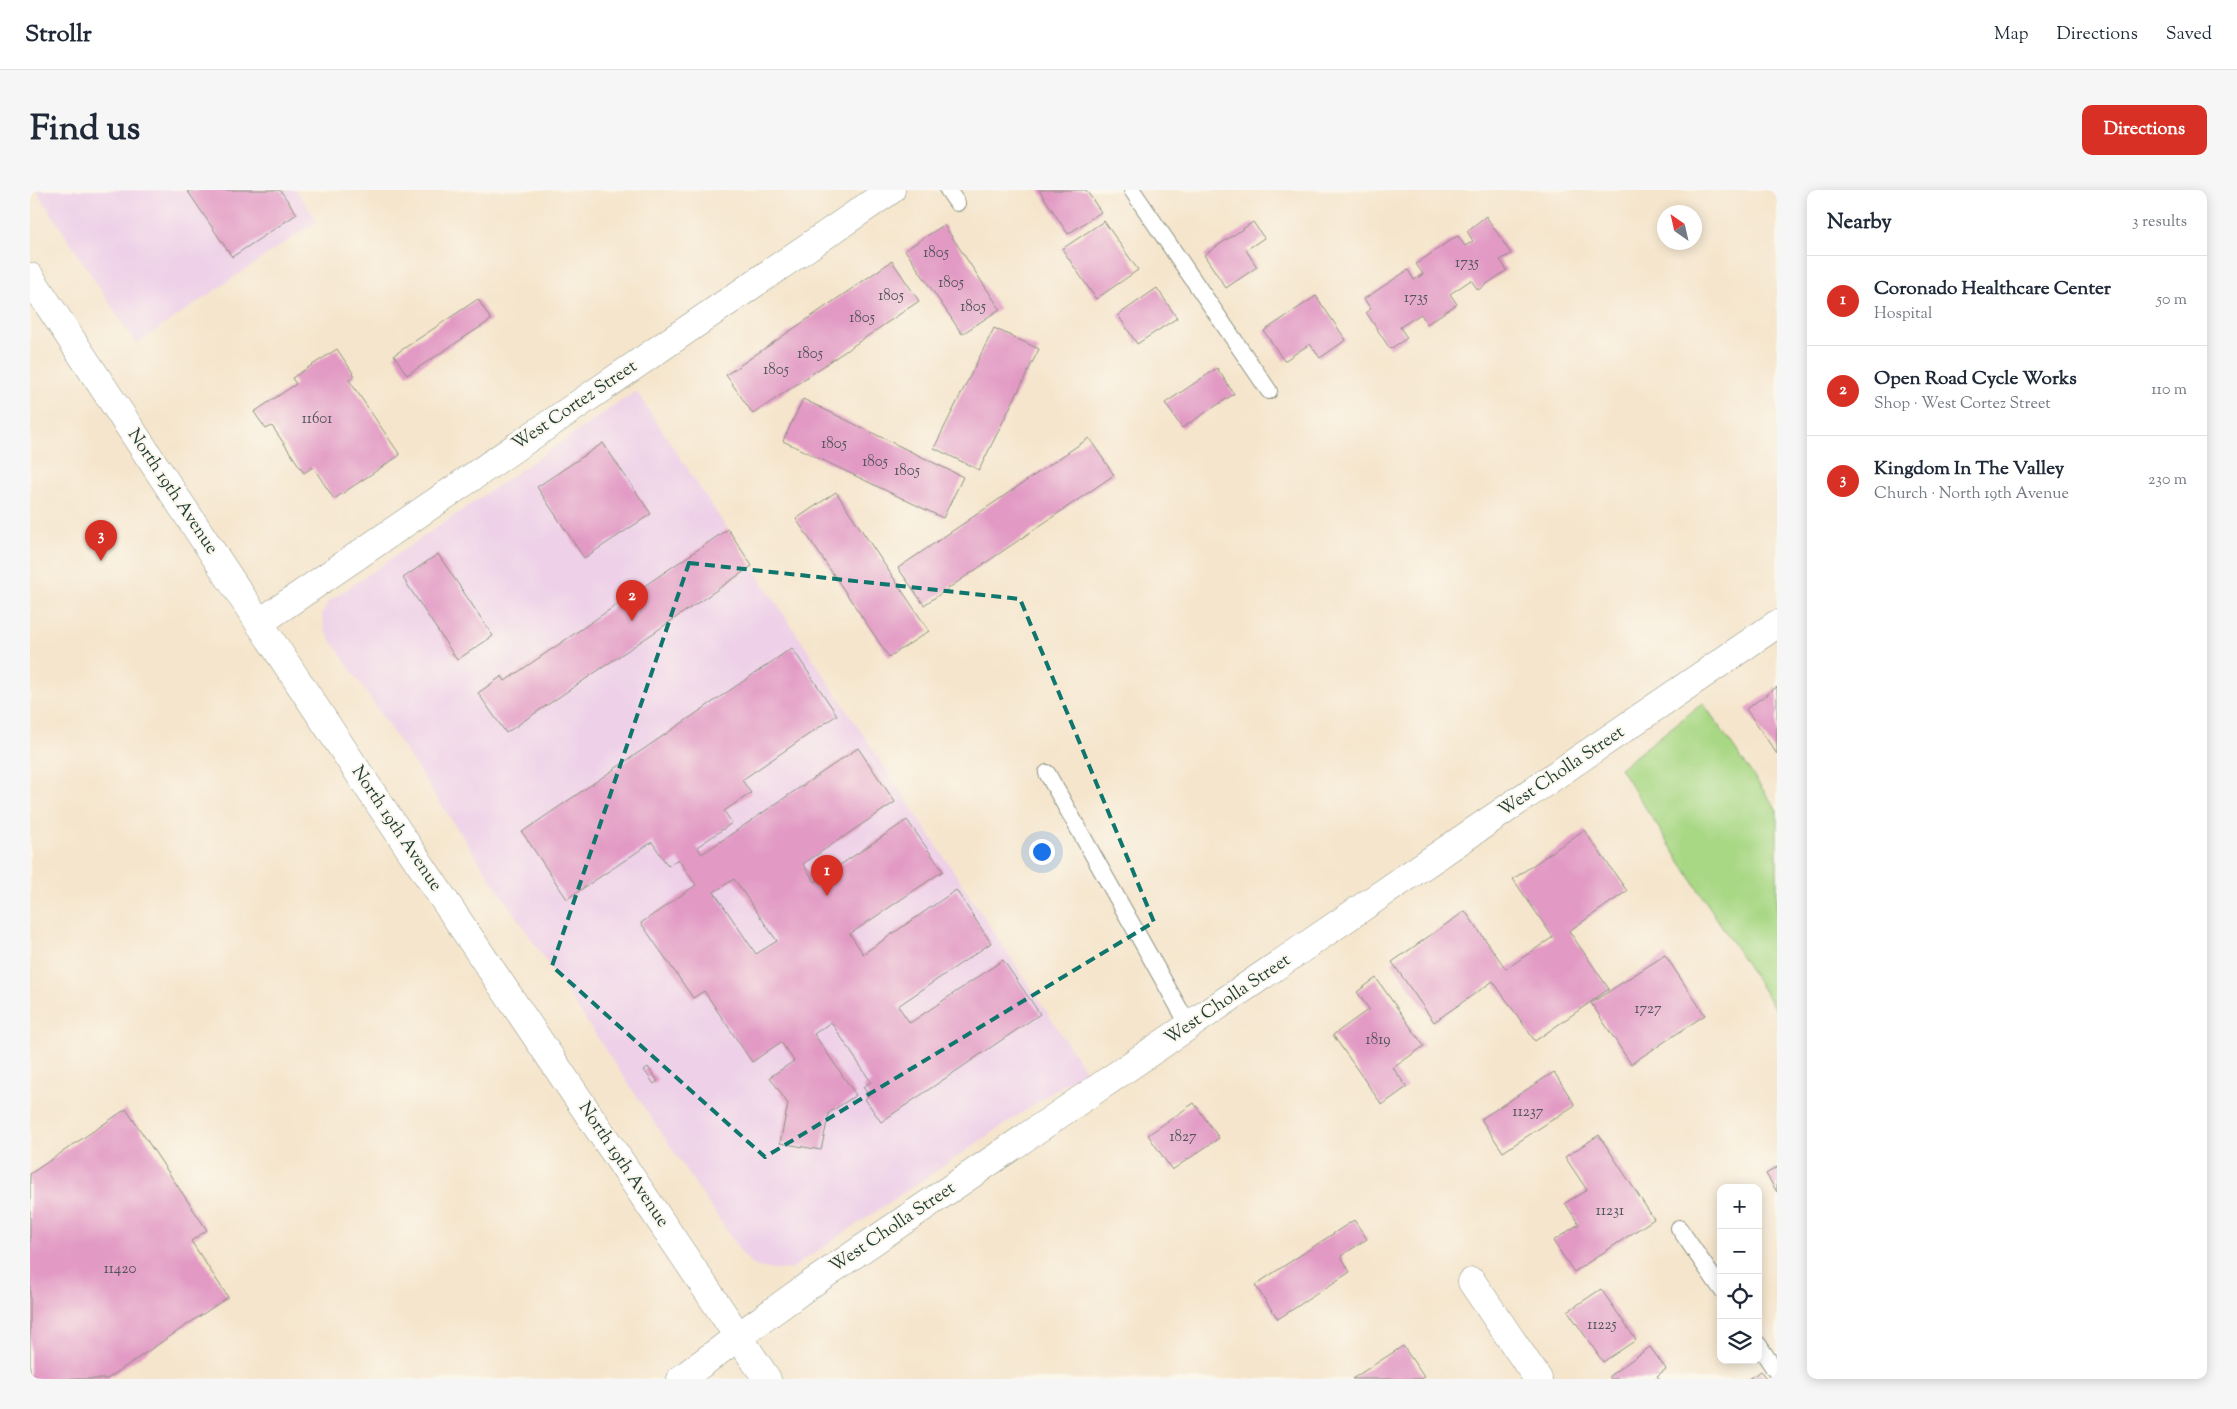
<!DOCTYPE html>
<meta charset="utf-8">
<style>
body{margin:0;font-family:"Sorts Mill Goudy",serif;background:#f6f6f7;color:#1f2937}
.controls{position:absolute;right:15px;bottom:15px;display:grid;overflow:hidden;border-radius:10px;box-shadow:0 2px 12px #0003}
.controls button{width:45px;height:45px;display:grid;place-items:center;padding:0;border:0;border-bottom:1px solid #e0e1e3;background:#fff;color:#1f2937;font:25px sans-serif}
.compass{position:absolute;left:1627px;top:15px;width:45px;height:45px;border-radius:50%;background:#fff;box-shadow:0 2px 12px #0003;rotate:326deg}
.you{position:absolute;left:1011px;top:661px;width:18px;height:18px;margin:-12px;border:4px solid #fff;border-radius:50%;background:#1a73e8;box-shadow:0 0 0 8px #1a73e833}
.badge{display:grid;place-items:center;width:32px;height:32px;border-radius:50%;background:#d93025;color:#fff;font-size:16px;font-weight:700}
.pin{position:absolute;translate:-50% -41px;filter:drop-shadow(0 1px 2px #0008)}
.pin::after{content:'';position:absolute;top:26px;width:18px;height:15px;background:inherit;clip-path:polygon(0 0,100% 0,50% 100%)}
.list{margin:0;padding:0;list-style:none}
h2{display:flex;justify-content:space-between;align-items:center;height:65px;margin:0;padding:0 20px;font-size:21px}
h2 small{font-size:16px;font-weight:400;color:#747a83}
.list li{display:grid;grid-template-columns:32px 1fr auto;gap:15px;align-items:center;box-sizing:border-box;height:90px;padding:0 20px;border-top:1px solid #e0e1e3}
.list b{display:block;font-size:19px;white-space:nowrap}
.list p{margin:0;font-size:16px;white-space:nowrap;color:#747a83}
.list em{font-size:16px;font-style:normal;color:#747a83}
.icon{flex:none;width:28px;height:28px;fill:none;stroke:currentColor;stroke-width:2;stroke-linecap:round;stroke-linejoin:round}
.map{position:relative;flex:none;width:1747px;height:1189px;overflow:hidden;border-radius:10px}
header{display:flex;align-items:center;gap:30px;box-sizing:border-box;height:70px;padding:0 25px;background:#fff;border-bottom:1px solid #e0e1e3}
header strong{font-size:24px}
nav{display:flex;gap:28px;margin-inline-start:auto;font-size:18px}
.intro{display:flex;align-items:center;justify-content:space-between;box-sizing:border-box;height:120px;padding:0 30px}
h1{margin:0;font-size:35px}
.button{padding:12px 22px;border-radius:10px;background:#d93025;color:#fff;font-size:18px;font-weight:700}
main{display:flex;gap:30px;padding:0 30px}
aside{flex:1;background:#fff;border-radius:10px;box-shadow:0 2px 12px #0003}
.map>svg:first-child{display:block}
</style>
<header>
<strong>Strollr</strong>
<nav><a>Map</a><a>Directions</a><a>Saved</a></nav>
</header>
<div class="intro"><h1>Find us</h1><a class="button">Directions</a></div>
<main>
<div class="map">
<svg width="1747" height="1189" viewBox="0 0 1747 1189">
<rect width="100%" height="100%" fill="#fbf7ec"/>
<filter id="ink" filterUnits="userSpaceOnUse"><feTurbulence type="fractalNoise" baseFrequency=".02" numOctaves="2"/><feDisplacementMap in="SourceGraphic" scale="10" xChannelSelector="R" yChannelSelector="G"/><feConvolveMatrix kernelMatrix="1 2 1 2 8 2 1 2 1" color-interpolation-filters="sRGB"/></filter>
<filter id="wash" filterUnits="userSpaceOnUse"><feTurbulence type="fractalNoise" baseFrequency=".0096" numOctaves="4" result="noise"/><feDisplacementMap in="SourceGraphic" scale="20" xChannelSelector="R" yChannelSelector="G"/><feGaussianBlur stdDeviation="1.12" result="paint"/><feColorMatrix in="noise" values="0 0 0 0 0 0 0 0 0 0 0 0 0 0 0 0 0 1.4 0 .05"/><feComposite in="paint" operator="in"/></filter>
<g filter="url(#wash)">
<rect width="100%" height="100%" fill="#f5e5cc"/>
<!-- built -->
<path fill="#eed0e8" d="M 6,0 L 266,0 L 287,31 L 106,154 Z
M 606,201 L 1055,880 L 761,1079 L 743,1080 L 725,1076 L 713,1065 L 295,441 L 292,424 L 298,412 Z"/>
<!-- green -->
<path fill="#a9d885" stroke="#648a5c" d="M 1673,513 L 1747,620 L 1747,822 L 1590,578 Z"/>
<g id="blocks">
<!-- building -->
<path fill="#e29ac4" fill-rule="evenodd" d="M 157,0 L 250,0 L 267,24 L 202,67 Z
M 1009,0 L 1056,0 L 1071,22 L 1038,44 Z
M 1456,26 L 1481,64 L 1470,70 L 1477,80 L 1448,100 L 1441,90 L 1420,104 L 1427,114 L 1397,134 L 1391,124 L 1370,137 L 1377,148 L 1360,159 L 1336,122 L 1341,119 L 1334,109 L 1378,80 L 1384,90 L 1393,84 L 1386,74 L 1422,49 L 1428,46 L 1435,56 L 1443,51 L 1437,41 Z
M 1074,31 L 1108,80 L 1066,109 L 1032,59 Z
M 1223,32 L 1234,48 L 1216,60 L 1227,77 L 1196,98 L 1174,65 Z
M 914,35 L 970,119 L 932,144 L 875,60 Z
M 862,71 L 889,111 L 723,224 L 696,185 Z
M 1127,98 L 1147,128 L 1107,154 L 1088,125 Z
M 1286,106 L 1316,150 L 1290,168 L 1280,154 L 1254,171 L 1234,141 Z
M 448,109 L 461,130 L 377,185 L 364,165 Z
M 964,138 L 1009,159 L 949,280 L 904,258 Z
M 307,159 L 325,186 L 319,190 L 370,265 L 304,309 L 283,277 L 274,283 L 242,236 L 236,239 L 224,222 L 266,194 L 262,188 Z
M 1187,178 L 1204,204 L 1152,238 L 1135,213 Z
M 773,209 L 933,287 L 913,328 L 753,251 Z
M 1059,248 L 1084,285 L 894,415 L 868,378 Z
M 573,253 L 621,324 L 554,368 L 507,297 Z
M 806,302 L 899,441 L 859,467 L 766,329 Z
M 698,339 L 722,376 L 476,543 L 448,503 L 472,486 L 475,491 Z
M 408,364 L 463,446 L 427,470 L 373,388 Z
M 762,458 L 807,525 L 712,590 L 721,603 L 694,621 L 702,633 L 667,657 L 672,664 L 828,558 L 865,612 L 773,674 L 785,692 L 877,630 L 913,681 L 820,744 L 833,764 L 926,700 L 961,753 L 868,816 L 880,833 L 973,770 L 1010,824 L 851,932 L 835,909 L 839,906 L 833,897 L 841,892 L 801,832 L 784,844 L 826,905 L 799,923 L 791,960 L 750,953 L 758,914 L 740,887 L 764,871 L 751,852 L 722,872 L 674,801 L 663,808 L 611,733 L 666,695 L 648,669 L 638,676 L 622,652 L 537,709 L 492,642 ZM 704,689 L 747,751 L 726,764 L 684,702 Z
M 1747,497 L 1747,564 L 1716,519 Z
M 1554,640 L 1597,701 L 1539,741 L 1579,799 L 1505,851 L 1463,791 L 1404,832 L 1362,772 L 1435,721 L 1476,779 L 1523,747 L 1483,689 Z
M 1635,765 L 1675,825 L 1601,874 L 1561,813 Z
M 1346,788 L 1394,856 L 1363,878 L 1377,897 L 1352,915 L 1303,845 L 1339,819 L 1327,802 Z
M 618,877 L 628,891 L 624,894 L 614,880 Z
M 1524,882 L 1545,915 L 1473,962 L 1451,929 Z
M 1164,913 L 1189,948 L 1142,980 L 1118,945 Z
M 96,919 L 177,1040 L 161,1051 L 198,1107 L 77,1189 L 0,1189 L 0,984 Z
M 1569,945 L 1624,1029 L 1544,1082 L 1523,1051 L 1549,1034 L 1535,1013 L 1557,1000 L 1535,967 Z
M 1747,977 L 1747,1002 L 1736,984 Z
M 1324,1030 L 1337,1049 L 1311,1066 L 1320,1082 L 1248,1129 L 1225,1095 Z
M 1571,1099 L 1606,1150 L 1573,1172 L 1538,1121 Z
M 1373,1156 L 1394,1187 L 1390,1189 L 1322,1189 Z
M 1620,1157 L 1636,1179 L 1627,1186 L 1630,1189 L 1581,1189 L 1579,1186 Z
M 1731,1181 L 1736,1189 L 1718,1189 Z"/>
</g>
</g>
<g filter="url(#ink)">
<use href="#blocks" fill-opacity="0" stroke="#8a9180" stroke-width="1"/>
<g fill="none" stroke-linecap="round" stroke-linejoin="round">
<!-- lane casing -->
<g stroke="#8a9180" stroke-width="18">
<path id="lane" d="M 918,0 L 927,13
M 1102,0 L 1239,201
M 1017,583 L 1159,836
M 1649,1038 L 1691,1099
M 1728,1154 L 1747,1183"/>
</g>
<!-- street casing -->
<g stroke="#8a9180" stroke-width="29">
<path id="street" d="M 229,433 L 861,0
M 1442,1092 L 1508,1189
M 709,1146 L 775,1098 L 1747,434"/>
</g>
<!-- secondary casing -->
<g stroke="#8a9180" stroke-width="29">
<path id="secondary" d="M 651,1189 L 709,1146"/>
</g>
<!-- primary casing -->
<g stroke="#8a9180" stroke-width="29">
<path id="primary" d="M 0,87 L 336,594 L 737,1189"/>
</g>
<!-- lane -->
<use href="#lane" stroke="#fff" stroke-width="16"/>
<!-- street -->
<use href="#street" stroke="#fff" stroke-width="28"/>
<!-- secondary -->
<use href="#secondary" stroke="#fff" stroke-width="28"/>
<!-- primary -->
<use href="#primary" stroke="#fff" stroke-width="28"/>
</g>
</g>
<!-- marked area -->
<path fill="none" stroke="#0f766e" stroke-width="4" stroke-dasharray="10 6" stroke-linejoin="round" d="M 659,373 L 990,409 L 1124,732 L 735,967 L 522,776 Z"/>
<g text-anchor="middle" dominant-baseline="central" stroke-width="4" stroke-linejoin="round" paint-order="stroke">
<!-- number labels -->
<g font-size="15" fill="#505458">
<text x="906" y="63">1805</text>
<text x="1437" y="73">1735</text>
<text x="921" y="93">1805</text>
<text x="861" y="106">1805</text>
<text x="1386" y="108">1735</text>
<text x="943" y="117">1805</text>
<text x="832" y="128">1805</text>
<text x="780" y="164">1805</text>
<text x="746" y="180">1805</text>
<text x="287" y="229">11601</text>
<text x="804" y="254">1805</text>
<text x="845" y="272">1805</text>
<text x="877" y="281">1805</text>
<text x="1618" y="819">1727</text>
<text x="1348" y="850">1819</text>
<text x="1498" y="922">11237</text>
<text x="1153" y="947">1827</text>
<text x="1580" y="1021">11231</text>
<text x="90" y="1079">11420</text>
<text x="1572" y="1135">11225</text>
</g>
<!-- street labels -->
<g font-size="18" fill="#1f3d34" stroke="#fbf7ec">
<text transform="translate(545 216) rotate(-34)">West Cortez Street</text>
<text transform="translate(142 302) rotate(56)">North 19th Avenue</text>
<text transform="translate(1532 582) rotate(-34)">West Cholla Street</text>
<text transform="translate(366 639) rotate(56)">North 19th Avenue</text>
<text transform="translate(1198 810) rotate(-34)">West Cholla Street</text>
<text transform="translate(593 975) rotate(56)">North 19th Avenue</text>
<text transform="translate(863 1038) rotate(-34)">West Cholla Street</text>
</g>
</g>
</svg>
<div class="controls">
<button>+</button>
<button>−</button>
<button><svg class="icon" aria-label="locate" viewBox="0 0 24 24"><circle cx="12" cy="12" r="6"/><path d="M12 2v4M12 18v4M2 12h4M18 12h4"/></svg></button>
<button><svg class="icon" aria-label="layers" viewBox="0 0 24 24"><path d="M12 4l9 5-9 5-9-5zM3 14l9 5 9-5"/></svg></button>
</div>
<svg class="compass" viewBox="-18 -18 36 36"><path d="M0-13l5 13h-10z" fill="#e53935"/><path d="M0 13l5-13h-10z" fill="#747a83"/></svg>
<div class="you"></div>
<div class="pin badge" style="left:797px;top:706px">1</div>
<div class="pin badge" style="left:602px;top:431px">2</div>
<div class="pin badge" style="left:71px;top:371px">3</div>
</div>
<aside>
<h2>Nearby<small>3 results</small></h2>
<ul class="list">
<li><span class="badge">1</span><div><b>Coronado Healthcare Center</b><p>Hospital</p></div><em>50 m</em></li>
<li><span class="badge">2</span><div><b>Open Road Cycle Works</b><p>Shop · West Cortez Street</p></div><em>110 m</em></li>
<li><span class="badge">3</span><div><b>Kingdom In The Valley</b><p>Church · North 19th Avenue</p></div><em>230 m</em></li>
</ul>
</aside>
</main>
